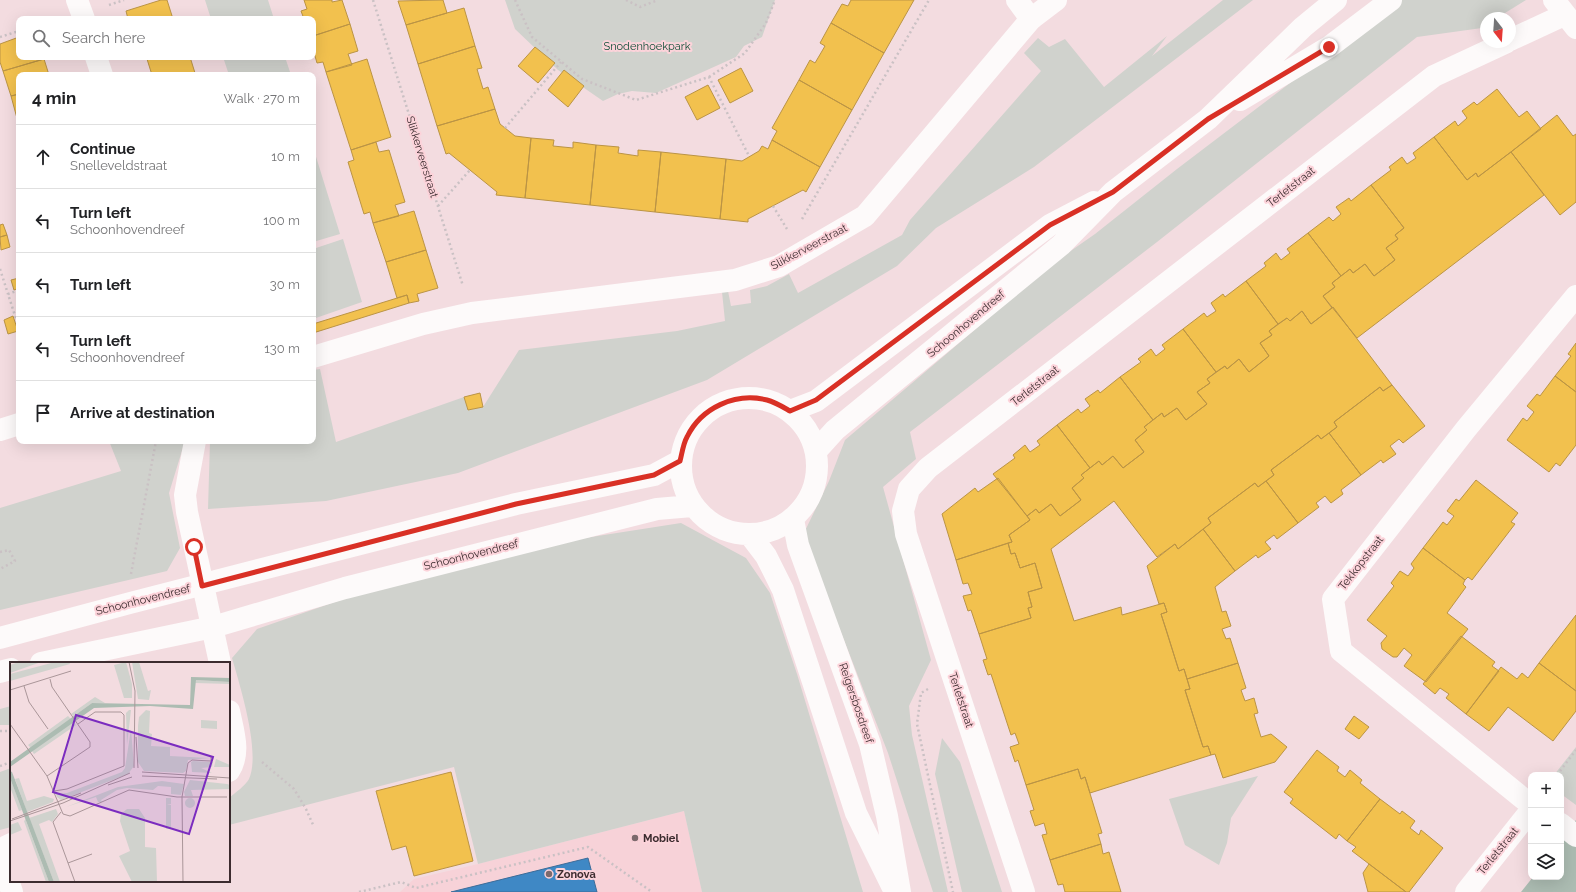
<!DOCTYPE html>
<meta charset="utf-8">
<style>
body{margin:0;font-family:Raleway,sans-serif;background:#f6f6f6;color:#202124}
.controls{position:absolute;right:12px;bottom:12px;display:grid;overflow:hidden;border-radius:8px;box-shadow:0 4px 16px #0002}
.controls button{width:36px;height:36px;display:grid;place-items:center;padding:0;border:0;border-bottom:1px solid #e0e0e0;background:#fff;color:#202124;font:20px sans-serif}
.compass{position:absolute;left:1480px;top:12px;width:36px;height:36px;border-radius:50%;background:#fff;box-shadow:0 4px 16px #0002;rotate:163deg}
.stop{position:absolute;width:12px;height:12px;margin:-9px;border:3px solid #d93025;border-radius:50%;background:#fff}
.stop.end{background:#d93025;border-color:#fff;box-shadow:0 1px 4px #0008}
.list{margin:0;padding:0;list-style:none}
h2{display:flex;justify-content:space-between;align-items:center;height:52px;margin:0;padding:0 16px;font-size:17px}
h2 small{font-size:13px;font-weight:400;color:#757577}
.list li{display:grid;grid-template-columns:26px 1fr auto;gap:12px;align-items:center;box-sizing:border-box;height:64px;padding:0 16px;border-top:1px solid #e0e0e0}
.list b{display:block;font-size:15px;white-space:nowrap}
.list p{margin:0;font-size:13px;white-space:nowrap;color:#757577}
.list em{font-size:13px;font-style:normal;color:#757577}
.icon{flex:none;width:22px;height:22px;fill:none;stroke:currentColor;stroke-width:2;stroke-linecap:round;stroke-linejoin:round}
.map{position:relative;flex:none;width:1576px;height:892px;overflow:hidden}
.search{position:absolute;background:#fff;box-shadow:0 4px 16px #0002;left:16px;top:16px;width:300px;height:44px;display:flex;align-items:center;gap:10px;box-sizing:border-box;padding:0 14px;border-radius:8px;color:#757577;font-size:15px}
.panel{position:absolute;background:#fff;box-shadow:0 4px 16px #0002;left:16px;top:72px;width:300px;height:372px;border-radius:8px}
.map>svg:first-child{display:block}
</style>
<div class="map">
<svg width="1576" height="892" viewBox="0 0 1576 892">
<rect width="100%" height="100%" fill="#f3dce0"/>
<!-- built -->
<path fill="#f7d2d8" d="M 684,811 L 702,892 L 400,892 L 414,879 L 478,864 Z"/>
<!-- green -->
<path fill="#d0d2cd" d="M 205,0 L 268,0 L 274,19 L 211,19 Z
M 505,0 L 775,0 L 762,37 L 744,46 L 736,57 L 656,93 L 632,91 L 618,94 L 603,101 L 558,70 L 515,29 Z
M 1223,0 L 1253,0 L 1034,167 L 936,228 L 897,266 L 707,380 L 458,473 L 326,501 L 208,509 L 210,441 L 313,441 L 313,370 L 320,369 L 336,442 L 464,397 L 468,410 L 483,407 L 519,350 L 677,331 L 725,321 L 722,292 L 728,291 L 731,306 L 751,303 L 750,290 L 767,286 L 789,274 L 798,293 L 902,235 L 910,220 L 1041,71 L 1024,53 L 1038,38 L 1049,47 L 1065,39 L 1104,87 L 1167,36 L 1152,56 Z
M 1399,0 L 1526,0 L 1497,18 L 1486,18 L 1486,25 L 1482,28 L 1417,37 L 1157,242 L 910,432 L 916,459 L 883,487 L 931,660 L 909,706 L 912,735 L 948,892 L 933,892 L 888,753 L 803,535 L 829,481 L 845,440 L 1052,264 L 1095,234 L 1177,169 Z
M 223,57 L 285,57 L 291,75 L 229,75 Z
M 313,147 L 340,234 L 313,242 Z
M 343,239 L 362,302 L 313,319 L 313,249 Z
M 109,441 L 185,441 L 169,493 L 180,548 L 167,571 L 0,610 L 0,508 L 121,471 Z
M 681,523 L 746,558 L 770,593 L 797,674 L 863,892 L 702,892 L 684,811 L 478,864 L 454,767 L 229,825 L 229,798 C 235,793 246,785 249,779 C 261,752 240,686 232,658 L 257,629 L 378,587 L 559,542 Z
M 11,706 L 11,725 L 0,725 L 0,709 Z
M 942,738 L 960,762 L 1002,892 L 962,892 L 935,774 Z
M 1576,747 L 1576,805 L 1561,794 L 1561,775 L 1554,775 Z
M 11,768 L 11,827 L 0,830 L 0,772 Z
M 1258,776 L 1231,818 L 1227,843 L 1219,865 L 1185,845 L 1169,799 Z"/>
<!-- water -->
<path fill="#acbcb2" d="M 1576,820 L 1576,892 L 1521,892 L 1533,877 L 1561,877 L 1561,840 Z"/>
<!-- homes -->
<path fill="#f2c14e" stroke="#bb9445" d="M 167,0 L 173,19 L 128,19 L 126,11 L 161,0 Z
M 304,0 L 332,0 L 332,2 L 342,0 L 350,24 L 313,36 L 313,19 L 304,19 L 301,11 L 307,9 Z
M 443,0 L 447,13 L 406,25 L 398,1 Z
M 851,0 L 914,0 L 884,53 L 831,23 L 842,4 L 848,6 Z
M 464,8 L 475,46 L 418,64 L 406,25 Z
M 831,23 L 884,53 L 852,110 L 799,80 L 810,60 L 815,63 L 825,46 L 820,43 Z
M 350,24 L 358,51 L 348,54 L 352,65 L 326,72 L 323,62 L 317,63 L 313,49 L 313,36 Z
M 19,37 L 19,57 L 43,57 L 44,59 L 3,71 L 0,62 L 0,44 Z
M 475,46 L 482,68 L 477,69 L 483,89 L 488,87 L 495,109 L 437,126 L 418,64 Z
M 535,47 L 555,63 L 538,83 L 518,66 Z
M 154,57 L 190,57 L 195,73 L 188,75 L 152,75 L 147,59 Z
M 44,59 L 49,75 L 19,75 L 19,94 L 11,96 L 3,71 Z
M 367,59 L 391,137 L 351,150 L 326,72 Z
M 741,68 L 753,91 L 730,103 L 718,80 Z
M 564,70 L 584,86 L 568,107 L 548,90 Z
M 799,80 L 852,110 L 820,167 L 772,140 L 777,131 L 772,128 Z
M 708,85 L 720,108 L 697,120 L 685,97 Z
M 1497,89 L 1519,117 L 1527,111 L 1541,129 L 1478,177 L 1476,173 L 1467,180 L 1434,137 L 1455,121 L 1458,126 L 1467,118 L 1462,111 L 1474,102 L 1477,105 Z
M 19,94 L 19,122 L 18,122 L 11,96 Z
M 495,109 L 500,124 L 515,136 L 531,138 L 525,198 L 496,195 L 497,192 L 449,153 L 446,154 L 437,126 Z
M 1557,115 L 1573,136 L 1576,134 L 1576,202 L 1560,215 L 1511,152 Z
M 1434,137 L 1467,180 L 1476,173 L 1478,177 L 1511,152 L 1544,195 L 1357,338 L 1323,296 L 1335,287 L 1332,283 L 1350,269 L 1353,273 L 1365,264 L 1374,276 L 1395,260 L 1386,248 L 1398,239 L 1395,235 L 1404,228 L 1371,185 L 1391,170 L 1389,167 L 1402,157 L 1407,164 L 1416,158 L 1413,153 Z
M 531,138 L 554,140 L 553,146 L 573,148 L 573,142 L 596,145 L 590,205 L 525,198 Z
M 772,140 L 820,167 L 806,192 L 803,190 L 748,219 L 748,222 L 720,219 L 726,159 L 742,161 L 759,151 L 762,146 L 768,149 Z
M 376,142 L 379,152 L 389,150 L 405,202 L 395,205 L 399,216 L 373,223 L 370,212 L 364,214 L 348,162 L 354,160 L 351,150 Z
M 596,145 L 619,147 L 618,153 L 638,156 L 638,150 L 661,152 L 655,212 L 590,205 Z
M 661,152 L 726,159 L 720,219 L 655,212 Z
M 1371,185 L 1404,228 L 1395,235 L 1398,239 L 1386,248 L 1395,260 L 1374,276 L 1365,264 L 1353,273 L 1350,269 L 1341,276 L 1308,233 L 1329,217 L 1333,221 L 1341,214 L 1336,207 L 1349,198 L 1351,201 Z
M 414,211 L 426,250 L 386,262 L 373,223 Z
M 3,224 L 7,235 L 0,237 L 0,225 Z
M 1308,233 L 1341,276 L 1332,283 L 1335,287 L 1323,296 L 1332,308 L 1311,324 L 1302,311 L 1290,321 L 1287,318 L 1278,324 L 1246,281 L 1266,266 L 1264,263 L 1276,253 L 1281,260 L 1290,253 L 1287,249 Z
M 7,235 L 10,247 L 1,250 L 0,237 Z
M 426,250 L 438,288 L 417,294 L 419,301 L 409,303 L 407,295 L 397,298 L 386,262 Z
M 19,278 L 19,288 L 14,290 L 11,280 Z
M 1246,281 L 1278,324 L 1269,331 L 1272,335 L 1260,343 L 1269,356 L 1249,372 L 1239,359 L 1227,369 L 1225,366 L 1216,372 L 1183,329 L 1204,313 L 1207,317 L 1216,311 L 1211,303 L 1223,294 L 1225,297 Z
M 407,295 L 409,303 L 313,333 L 313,324 Z
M 1333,307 L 1392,385 L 1383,391 L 1380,387 L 1334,422 L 1337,427 L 1321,439 L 1318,435 L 1271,470 L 1274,475 L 1258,487 L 1255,483 L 1208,518 L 1211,523 L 1178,549 L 1175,544 L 1157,557 L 1114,501 L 1051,549 L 1074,621 L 1121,607 L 1122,615 L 1164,603 L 1167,612 L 1161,614 L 1166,629 L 1179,671 L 1184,669 L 1190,689 L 1185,690 L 1203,747 L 1208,746 L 1211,755 L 1090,793 L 1085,777 L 1081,779 L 1078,769 L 1026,785 L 1018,760 L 1015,762 L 1010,747 L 1019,744 L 1015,733 L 1011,735 L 991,674 L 988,675 L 983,660 L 987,659 L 979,634 L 1031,618 L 1028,608 L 1032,607 L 1028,592 L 1042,588 L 1035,563 L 1020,568 L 1015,553 L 1011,554 L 1008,543 L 1012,542 L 1009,535 L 1030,520 L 1027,516 L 1036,509 L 1039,513 L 1051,504 L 1060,516 L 1081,500 L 1072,488 L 1084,478 L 1081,475 L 1099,461 L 1102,465 L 1113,456 L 1123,468 L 1144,452 L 1135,440 L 1147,430 L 1144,427 L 1162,413 L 1164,417 L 1177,408 L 1186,420 L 1207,404 L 1197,392 L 1210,383 L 1207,379 L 1225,366 L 1227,369 L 1239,359 L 1249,372 L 1269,356 L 1260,343 L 1272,335 L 1269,331 L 1287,318 L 1290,321 L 1302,311 L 1311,324 Z
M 13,316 L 18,331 L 8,334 L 4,320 Z
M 1183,329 L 1216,372 L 1207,379 L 1210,383 L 1197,392 L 1207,404 L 1186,420 L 1177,408 L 1164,417 L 1162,413 L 1153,420 L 1120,377 L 1141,362 L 1138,359 L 1151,349 L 1156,356 L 1165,349 L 1162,345 Z
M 1576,343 L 1576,392 L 1555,376 L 1571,356 L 1568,354 Z
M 1555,376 L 1576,392 L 1576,445 L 1560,466 L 1556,463 L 1549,472 L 1507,440 L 1523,418 L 1527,421 L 1534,412 L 1527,406 L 1537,394 L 1540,396 Z
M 1120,377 L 1153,420 L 1144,427 L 1147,430 L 1135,440 L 1144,452 L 1123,468 L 1113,456 L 1102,465 L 1099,461 L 1090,468 L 1057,425 L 1078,409 L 1081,413 L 1090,406 L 1085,399 L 1098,390 L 1100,393 Z
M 1392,385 L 1425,426 L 1403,443 L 1399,439 L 1390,446 L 1396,454 L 1383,463 L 1381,460 L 1361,475 L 1329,433 L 1337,427 L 1334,422 L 1380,387 L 1383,391 Z
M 480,393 L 483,407 L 468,410 L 464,397 Z
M 1057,425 L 1090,468 L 1081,475 L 1084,478 L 1072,488 L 1081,500 L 1060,516 L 1051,504 L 1039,513 L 1036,509 L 1027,516 L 993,474 L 1015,458 L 1013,455 L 1025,445 L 1030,452 L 1040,445 L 1037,441 Z
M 1329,433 L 1361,475 L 1341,490 L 1343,494 L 1331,503 L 1325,496 L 1316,503 L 1319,507 L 1298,523 L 1266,481 L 1274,475 L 1271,470 L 1318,435 L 1321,439 Z
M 998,478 L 1030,520 L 1009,535 L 1012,542 L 956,560 L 942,514 L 975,488 L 978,492 Z
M 1476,480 L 1518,513 L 1511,522 L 1515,524 L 1472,580 L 1468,577 L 1465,580 L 1423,548 L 1443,522 L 1447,525 L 1454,516 L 1447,511 L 1456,499 L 1459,501 Z
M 1266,481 L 1298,523 L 1277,539 L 1274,535 L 1265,542 L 1271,549 L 1258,558 L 1256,555 L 1235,571 L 1203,529 L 1211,523 L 1208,518 L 1255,483 L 1258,487 Z
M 1203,529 L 1235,571 L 1215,587 L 1222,612 L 1226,611 L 1231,626 L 1222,629 L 1226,639 L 1230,638 L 1238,663 L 1187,679 L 1184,669 L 1179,671 L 1161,614 L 1167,612 L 1164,603 L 1159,604 L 1147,566 L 1175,544 L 1178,549 Z
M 1008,543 L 1011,554 L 1015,553 L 1020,568 L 1035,563 L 1042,588 L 1028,592 L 1032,607 L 1028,608 L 1031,618 L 979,634 L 971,610 L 968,611 L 963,596 L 972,594 L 968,583 L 963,584 L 956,560 Z
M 1423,548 L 1465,580 L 1463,584 L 1466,587 L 1447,613 L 1468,629 L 1426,682 L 1404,666 L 1412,655 L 1404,648 L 1397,657 L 1393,657 L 1382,649 L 1381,643 L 1387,636 L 1367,620 L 1394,586 L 1391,583 L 1400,571 L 1408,576 L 1414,568 L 1411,564 Z
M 1576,615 L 1576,691 L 1539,663 Z
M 1461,636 L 1495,662 L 1492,666 L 1499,671 L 1466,714 L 1446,698 L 1449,694 L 1440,688 L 1435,694 L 1423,684 Z
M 1238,663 L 1246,688 L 1241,690 L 1245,701 L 1254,698 L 1258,713 L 1254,714 L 1261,737 L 1271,734 L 1287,747 L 1275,762 L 1223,778 L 1215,754 L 1211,755 L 1208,746 L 1203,747 L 1185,690 L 1190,689 L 1187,679 Z
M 1539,663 L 1576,691 L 1576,711 L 1553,741 L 1508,707 L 1489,731 L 1466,714 L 1501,667 L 1517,679 L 1522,673 L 1528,678 Z
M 1354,716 L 1369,727 L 1359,739 L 1345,729 Z
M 1317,750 L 1339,767 L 1337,771 L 1345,777 L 1350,770 L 1362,780 L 1360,783 L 1380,799 L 1347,841 L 1339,834 L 1336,839 L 1290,803 L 1293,799 L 1284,792 Z
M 1078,769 L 1081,779 L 1085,777 L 1102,833 L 1098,834 L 1101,844 L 1050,860 L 1042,835 L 1047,834 L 1044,823 L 1035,826 L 1030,811 L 1034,810 L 1026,785 Z
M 451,772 L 473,861 L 414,876 L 406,846 L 392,850 L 376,791 Z
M 1380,799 L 1400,814 L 1402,811 L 1415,821 L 1410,828 L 1419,835 L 1421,830 L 1443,848 L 1409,892 L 1406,892 L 1352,851 L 1356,847 L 1347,841 Z
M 1101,844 L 1103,854 L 1109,852 L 1121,892 L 1065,892 L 1063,884 L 1058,885 L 1050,860 Z
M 1369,864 L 1406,892 L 1368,892 L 1363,873 Z"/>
<!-- schools -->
<path fill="#3f88c5" stroke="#3e6c98" d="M 588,858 L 597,892 L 451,892 Z"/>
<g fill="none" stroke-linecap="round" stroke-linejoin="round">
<!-- path -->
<path stroke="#cac1c4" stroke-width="2.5" stroke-dasharray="2 3" stroke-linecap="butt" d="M 373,0 L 463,286
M 515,0 L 532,37 L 582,79 L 636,100 L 709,77 L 749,156
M 626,0 L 640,7 L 658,0
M 109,5 L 124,0
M 0,37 L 19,31
M 709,77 L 745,53 L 766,23 L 775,0
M 505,128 L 561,62
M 438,206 L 470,170
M 773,206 L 787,229
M 802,219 L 929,0
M 0,269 L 8,294
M 19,290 L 8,294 L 19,328
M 0,552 L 9,550 L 15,561 L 0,569
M 131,574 L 156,441
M 928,689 L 921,693 L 917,724 L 953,892
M 0,731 L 11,731
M 262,762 L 294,789 L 306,809 L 314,827
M 0,766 L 11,762
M 1557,775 L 1576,750
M 359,892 L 401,882 L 416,888 L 588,847 L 652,892"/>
<!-- pedestrian -->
<path stroke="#fdfafa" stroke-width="22" d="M 1017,0 L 1031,19"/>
<!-- minor -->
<path stroke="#fdfafa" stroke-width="22" d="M 77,0 L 84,19
M 1554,0 L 1576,28
M 1510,40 L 1564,15
M 96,57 L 102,75
M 313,357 L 423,324 L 472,313 L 735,280 L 779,266 L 865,216 L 1031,19 L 1056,0
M 0,430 L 19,424
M 195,441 L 185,495 L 187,512 L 220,663
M 229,711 C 233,731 241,753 229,771
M 1531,805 L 1341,651 L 1333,599 L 1466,429 L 1576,296
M 1561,824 L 1576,836
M 11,844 L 7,846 L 9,883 L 12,892
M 1024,892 L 906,534 L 903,511 L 909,489 L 928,468 L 1434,76 L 1507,42
M 1466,892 L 1531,810"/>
<!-- tertiary -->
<path stroke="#fdfafa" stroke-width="22" d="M 1240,100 L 1329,47 L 1391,0
M681 466a68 68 0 1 1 136 0a68 68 0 1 1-136 0Z
M 790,411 L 816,401 L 1050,225 L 1094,202
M 816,451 L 835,430 L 1061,245 L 1113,192 L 1208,119 L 1303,27 L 1336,0
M 793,519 L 798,545 L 870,744 L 887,816 L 900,892
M 750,535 L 766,556 L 783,590 L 856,813 L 892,886
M 0,638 L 130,603 L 516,504 L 654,475 L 680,461
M 41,663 L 213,627 L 345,588 L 657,509 L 692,506
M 0,672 L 11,669"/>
</g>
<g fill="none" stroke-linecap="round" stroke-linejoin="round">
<!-- route -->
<path stroke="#d93025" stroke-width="5" d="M 194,547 L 202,586 L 516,504 L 654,475 L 680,461 C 682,454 683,444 687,437 C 701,408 735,392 767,400 C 775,402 783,407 790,411 L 816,400 L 1050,225 L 1113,192 L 1208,119 L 1329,47"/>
</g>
<!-- markers -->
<g fill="#7c6a6d" stroke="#fcd3da" stroke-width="1.5">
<circle cx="635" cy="838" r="4"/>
<circle cx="549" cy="874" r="4"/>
</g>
<g text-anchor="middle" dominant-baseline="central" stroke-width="4" stroke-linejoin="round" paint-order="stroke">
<!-- park labels -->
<g font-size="11" fill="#114f38" stroke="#fcd3da">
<text x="647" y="46">Snodenhoekpark</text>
</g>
<!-- street labels -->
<g font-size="11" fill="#3c2c2f" stroke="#fcd3da">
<text transform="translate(422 157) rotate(73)">Slikkerveerstraat</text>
<text transform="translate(1291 187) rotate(-38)">Terletstraat</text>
<text transform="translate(809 247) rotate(-28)">Slikkerveerstraat</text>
<text transform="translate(966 324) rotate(-40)">Schoonhovendreef</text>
<text transform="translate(1035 386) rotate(-38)">Terletstraat</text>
<text transform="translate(471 555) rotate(-14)">Schoonhovendreef</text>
<text transform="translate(1361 563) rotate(-52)">Tekkopstraat</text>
<text transform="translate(143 600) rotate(-14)">Schoonhovendreef</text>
<text transform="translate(961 700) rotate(72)">Terletstraat</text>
<text transform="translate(856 703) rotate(71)">Reigersbosdreef</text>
<text transform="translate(1498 851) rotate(-51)">Terletstraat</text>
</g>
<!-- poi labels -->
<g font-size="11" font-weight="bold" fill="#3c2c2f" stroke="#fcd3da" text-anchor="start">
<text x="643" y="838">Mobiel</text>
<text x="557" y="874">Zonova</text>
</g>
</g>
<!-- overview -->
<g transform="translate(10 662)">
<rect width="220" height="220" fill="#f3dce0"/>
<path d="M 9,0 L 31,0 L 0,11 L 0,3 ZM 45,0 L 59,0 L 60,2 L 0,19 L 0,12 ZM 116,0 L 122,22 L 122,36 L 114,36 L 104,3 ZM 122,0 L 129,0 L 138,29 L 141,28 L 139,38 L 128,37 ZM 186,18 L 220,20 L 220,22 L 185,21 ZM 85,35 L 95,41 L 82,41 L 64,54 L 61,52 ZM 119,48 L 121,48 L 117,83 L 116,51 ZM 136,48 L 140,49 L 139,71 L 142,72 L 141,84 L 160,85 L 160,94 L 199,96 L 178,98 L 176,109 L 173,111 L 134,109 L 128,100 L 128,64 L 129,55 ZM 58,54 L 61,57 L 21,86 L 18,83 ZM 191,58 L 207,59 L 207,67 L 191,66 ZM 63,60 L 66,63 L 24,92 L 22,89 ZM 121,67 L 124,104 L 118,112 L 51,138 L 47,135 L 46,132 L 57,131 L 112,110 L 115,106 ZM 206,97 L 220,103 L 220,105 L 204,105 ZM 183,99 L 203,100 L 202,105 L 191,106 L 202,111 L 182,110 L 181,100 ZM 0,116 L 12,148 L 9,149 L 0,125 ZM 9,116 L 17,139 L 34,134 L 44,137 L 43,140 L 17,150 L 5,117 ZM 180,118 L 217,122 L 220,123 L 220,127 L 181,128 L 183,134 L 175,134 L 174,130 ZM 152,119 L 174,122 L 171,133 L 161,132 L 161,125 L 148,124 L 143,128 L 117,126 L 107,128 L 91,138 L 92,140 L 88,140 L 86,135 L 56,145 L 108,125 ZM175 141a5 5 0 1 1 10 0a5 5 0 1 1-10 0ZM 156,136 L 161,136 L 161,142 L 157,142 L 161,143 L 161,167 L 156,167 ZM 46,147 L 48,152 L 42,160 L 39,158 L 29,162 L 50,220 L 44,220 L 19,156 ZM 117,147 L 129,147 L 135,156 L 135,185 L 146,186 L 147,220 L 122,220 L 109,194 L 120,189 L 110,159 L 111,152 ZM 16,157 L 16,159 L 39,220 L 36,220 L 14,159 ZM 8,160 L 12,168 L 0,173 L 0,163 Z" fill="#d0d2cd"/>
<path d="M 181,15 L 220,16 L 220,20 L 186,18 L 183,47 L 140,44 L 84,46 L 0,105 L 0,100 L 82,41 L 180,43 ZM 0,109 L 2,110 L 44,220 L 39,220 L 0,116 Z" fill="#acbcb2"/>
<path fill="none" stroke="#aa9699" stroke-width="1" d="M 119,0 L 125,29 L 124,106M 14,24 L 19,40 L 38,67M 0,28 L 61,9M 0,62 L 37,114 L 53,152 L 60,154 L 119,128 L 167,135 L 217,135M 126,75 L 128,106M 132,110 L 220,116M 37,114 L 80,85 L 80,80 L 42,25 L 40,17M 132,114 L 207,117M 98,123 L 122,115M 44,129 L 57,127 L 114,104 L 114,53 L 111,50 L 85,50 L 68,62M 51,150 L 43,160 L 65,220M 2,157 L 71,131M 0,159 L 53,141 L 120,111M 58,201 L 82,192M 173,220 L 172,135 L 178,101 L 182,98 L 201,99 L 201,94"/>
<path fill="#7b2cbf" fill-opacity="0.15" stroke="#7b2cbf" stroke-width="2" d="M 66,53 L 203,95 L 179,172 L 43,130 Z"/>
<rect width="220" height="220" fill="none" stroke="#3c2c2f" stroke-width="2"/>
</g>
</svg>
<div class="controls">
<button>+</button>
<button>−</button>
<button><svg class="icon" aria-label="layers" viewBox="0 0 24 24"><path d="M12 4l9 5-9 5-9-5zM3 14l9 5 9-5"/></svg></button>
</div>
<svg class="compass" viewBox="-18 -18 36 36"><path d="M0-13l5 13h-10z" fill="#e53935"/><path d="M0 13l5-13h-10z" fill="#757577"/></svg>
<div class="stop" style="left:194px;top:547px"></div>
<div class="stop end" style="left:1329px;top:47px"></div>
<div class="search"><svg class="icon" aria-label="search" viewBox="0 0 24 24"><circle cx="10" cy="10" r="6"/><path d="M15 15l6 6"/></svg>Search here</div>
<section class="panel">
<h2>4 min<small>Walk · 270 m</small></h2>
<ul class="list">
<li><svg class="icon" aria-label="ahead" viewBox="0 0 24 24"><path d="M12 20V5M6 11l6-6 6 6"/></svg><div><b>Continue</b><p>Snelleveldstraat</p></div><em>10 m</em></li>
<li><svg class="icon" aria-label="left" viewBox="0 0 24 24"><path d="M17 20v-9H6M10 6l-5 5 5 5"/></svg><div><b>Turn left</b><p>Schoonhovendreef</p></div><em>100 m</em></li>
<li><svg class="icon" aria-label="left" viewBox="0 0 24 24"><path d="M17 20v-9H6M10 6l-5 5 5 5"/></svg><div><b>Turn left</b></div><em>30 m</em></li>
<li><svg class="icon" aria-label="left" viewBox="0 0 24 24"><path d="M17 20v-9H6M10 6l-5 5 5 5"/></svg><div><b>Turn left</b><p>Schoonhovendreef</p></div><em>130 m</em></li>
<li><svg class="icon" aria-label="arrive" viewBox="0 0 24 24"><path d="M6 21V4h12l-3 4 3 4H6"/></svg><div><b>Arrive at destination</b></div></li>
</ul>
</section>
</div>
